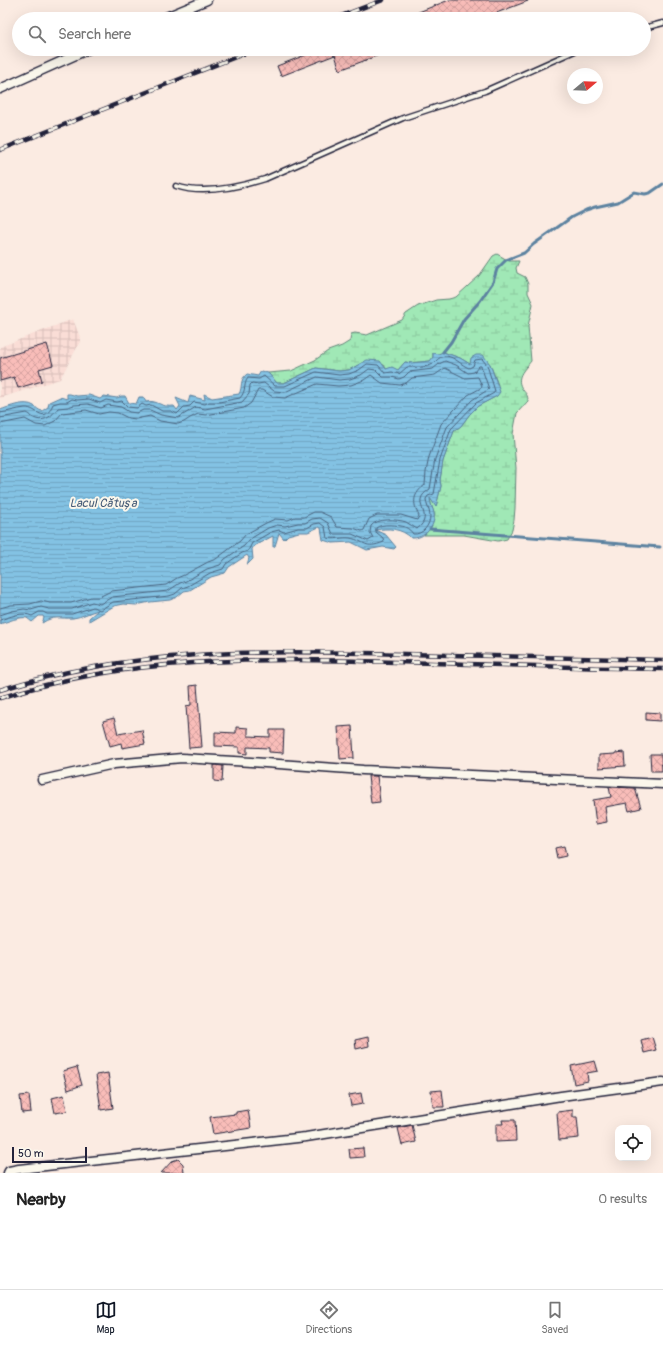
<!DOCTYPE html>
<meta charset="utf-8">
<style>
body{margin:0;font-family:Pangolin,sans-serif;background:#f2f2f2;color:#222}
.controls{position:absolute;right:12px;bottom:12px;display:grid;overflow:hidden;border-radius:8px;box-shadow:0 4px 16px #0002}
.controls button{width:36px;height:36px;display:grid;place-items:center;padding:0;border:0;border-bottom:1px solid #e0e0e0;background:#fff;color:#222;font:20px sans-serif}
.compass{position:absolute;left:567px;top:68px;width:36px;height:36px;border-radius:50%;background:#fff;box-shadow:0 4px 16px #0002;rotate:71deg}
.scale{position:absolute;left:12px;bottom:10px;width:75px;box-sizing:border-box;padding-left:4px;border:2px solid #22223b;border-top:0;font-size:11px;line-height:14px;white-space:nowrap;color:#22223b;-webkit-text-stroke:3px #fbf7ec;paint-order:stroke}
.list{margin:0;padding:0;list-style:none}
h2{display:flex;justify-content:space-between;align-items:center;height:52px;margin:0;padding:0 16px;font-size:17px}
h2 small{font-size:13px;font-weight:400;color:#767676}
.icon{flex:none;width:22px;height:22px;fill:none;stroke:currentColor;stroke-width:2;stroke-linecap:round;stroke-linejoin:round}
.map{position:relative;flex:none;width:663px;height:1173px;overflow:hidden}
.search{position:absolute;background:#fff;box-shadow:0 4px 16px #0002;left:12px;right:12px;top:12px;height:44px;display:flex;align-items:center;gap:10px;box-sizing:border-box;padding:0 14px;border-radius:22px;color:#767676;font-size:15px}
.sheet{height:116px;background:#fff}
nav{display:flex;justify-content:space-around;align-items:center;box-sizing:border-box;height:56px;border-top:1px solid #e0e0e0;background:#fff;font-size:11px;color:#767676}
nav a{display:grid;justify-items:center;gap:2px}
nav .on{color:#111827}
.map>svg:first-child{display:block}
</style>
<div class="map">
<svg width="663" height="1173" viewBox="0 0 663 1173">
<defs>
<pattern id="industrial-grid" width="8" height="8" patternUnits="userSpaceOnUse"><rect width="8" height="8" fill="#faddd6"/><path d="M0 4h8M4 0v8" fill="none" stroke="#d6bdb9"/></pattern>
<pattern id="wetland-marsh" width="20" height="14" patternUnits="userSpaceOnUse"><rect width="20" height="14" fill="#a0e8b6"/><path d="M1 5h8M5 5V1M11 12h8M15 12V8" fill="none" stroke="#8ac79d"/></pattern>
<pattern id="water-rules" width="6" height="5" patternUnits="userSpaceOnUse"><rect width="6" height="5" fill="#83c2e3"/><path d="M0 2.5h6" fill="none" stroke="#71a6c4"/></pattern>
<pattern id="building-cross-hatch" width="8" height="8" patternUnits="userSpaceOnUse"><rect width="8" height="8" fill="#f9bdb9"/><path d="M0 0l8 8M0 8l8-8" fill="none" stroke="#d5a2a0"/></pattern>
</defs>
<rect width="100%" height="100%" fill="#fbebe2"/>
<filter id="ink" filterUnits="userSpaceOnUse"><feTurbulence type="fractalNoise" baseFrequency=".025" numOctaves="2"/><feDisplacementMap in="SourceGraphic" scale="8" xChannelSelector="R" yChannelSelector="G"/><feConvolveMatrix kernelMatrix="1 2 1 2 8 2 1 2 1" color-interpolation-filters="sRGB"/></filter>
<g filter="url(#ink)">
<!-- industrial -->
<path fill="url(#industrial-grid)" d="M 73,319 L 81,340 L 60,379 L 0,398 L 0,347 Z"/>
<!-- wetland -->
<path fill="url(#wetland-marsh)" stroke="#618578" d="M 497,254 L 509,261 L 519,261 L 516,268 L 517,273 L 525,277 L 528,284 L 528,293 L 533,304 L 528,326 L 531,361 C 524,370 514,378 523,390 C 526,394 528,395 528,401 L 517,413 L 513,434 L 516,468 L 515,508 L 514,520 L 512,530 L 507,539 L 498,541 L 464,535 L 424,535 C 430,530 435,521 434,514 C 433,508 430,504 430,497 L 436,506 L 441,486 L 440,480 L 443,461 L 454,431 L 461,426 L 469,415 L 478,406 L 497,396 L 498,385 L 490,364 L 470,364 L 460,358 L 443,352 L 438,355 L 433,353 L 433,358 L 430,361 L 411,363 L 405,362 L 398,370 L 386,369 L 384,365 L 362,363 L 349,370 L 339,371 L 316,368 L 284,383 L 277,383 L 268,373 L 291,371 L 315,360 L 328,351 L 342,346 L 350,341 L 351,334 L 355,333 L 367,335 L 402,320 L 406,314 L 418,306 L 436,300 L 449,299 L 456,297 L 479,276 L 493,256 Z"/>
<!-- water -->
<path fill="url(#water-rules)" stroke="#5c82a0" d="M 443,352 L 460,358 L 470,364 L 471,358 L 476,355 L 483,355 L 490,364 L 500,392 L 497,396 L 478,406 L 469,415 L 461,426 L 454,431 L 443,461 L 440,480 L 441,486 L 436,507 L 430,498 C 430,504 433,508 434,513 C 436,527 424,539 411,538 C 402,528 388,528 375,530 L 386,535 L 396,547 L 394,549 L 383,547 L 367,550 L 351,542 L 333,543 L 323,540 L 321,528 L 319,527 L 308,532 L 299,532 L 288,535 L 284,539 L 279,533 L 275,546 L 273,547 L 273,536 L 254,546 L 252,549 L 253,559 L 247,565 L 249,558 L 247,555 L 229,567 L 225,573 L 211,577 L 190,590 L 184,591 L 177,597 L 170,600 L 150,602 L 136,605 L 124,604 L 114,606 L 89,621 L 89,618 L 98,610 C 90,612 82,617 73,618 C 60,619 54,615 42,623 L 44,618 L 43,616 L 39,616 L 32,622 C 30,621 29,619 27,618 C 21,616 6,622 0,624 L 0,410 C 9,407 25,400 34,406 C 37,408 38,410 42,411 L 48,407 L 49,402 L 60,397 L 67,399 L 67,394 L 70,394 L 77,396 L 89,395 L 100,399 L 104,396 L 117,398 L 121,396 L 125,396 L 129,403 L 136,404 L 139,397 L 143,397 L 146,402 C 157,399 160,408 174,406 L 177,410 L 180,406 L 176,398 L 188,403 L 190,396 L 205,400 L 204,394 L 212,398 L 239,394 C 243,387 239,380 247,374 L 258,376 L 261,371 L 268,373 L 277,383 L 284,383 L 316,368 L 339,371 L 349,370 L 367,360 L 380,361 L 386,369 L 392,367 L 398,370 L 405,362 L 411,363 L 430,361 L 433,357 L 433,353 L 438,354 Z"/>
<g fill="none" stroke-linecap="round" stroke-linejoin="round">
<!-- shore -->
<path stroke="#49627e" stroke-width="1" d="M 0,413 C 8,412 16,409 25,408 C 37,407 44,426 53,404 L 60,402 L 67,402 L 72,399 L 77,400 L 89,399 L 100,403 L 106,400 L 117,402 L 122,401 L 128,407 L 137,408 L 142,404 L 146,406 L 151,405 L 162,411 L 171,411 L 177,414 L 184,407 L 190,406 L 194,402 L 205,404 L 209,402 L 219,402 L 240,398 C 247,390 243,384 248,378 L 259,379 L 264,376 L 275,386 L 285,386 L 316,372 L 339,375 L 349,374 L 359,370 L 367,364 L 378,365 L 385,373 L 392,372 L 399,374 L 407,367 C 414,367 427,368 433,364 C 437,360 440,356 446,356 C 455,357 461,365 469,368 L 473,366 L 475,360 L 482,359 L 487,365 L 495,391 L 494,393 L 476,403 L 451,429 L 440,460 L 434,494 L 428,496 L 426,499 C 426,505 430,510 430,516 C 430,525 423,535 413,534 C 411,531 409,529 405,527 C 399,525 381,523 376,528 L 376,532 L 383,538 L 384,542 C 364,550 366,541 350,538 C 342,537 335,540 327,538 L 325,527 L 320,523 L 314,524 L 307,528 L 298,528 L 284,532 L 279,530 L 271,532 L 252,543 L 248,551 L 242,553 L 226,564 L 223,569 L 210,573 L 188,586 L 182,588 L 175,594 L 169,596 L 113,602 L 100,610 L 93,607 L 72,614 L 47,614 L 43,612 L 39,612 L 32,616 C 22,611 10,617 0,620
M 0,418 L 27,413 C 29,414 31,415 32,417 C 43,424 52,416 58,408 L 68,407 L 74,405 L 88,404 L 101,408 L 108,405 L 121,407 L 129,412 L 137,413 L 143,410 L 150,410 L 161,415 L 178,418 L 196,407 L 205,409 L 242,402 L 249,394 L 250,385 L 252,383 L 258,384 L 264,383 L 274,391 L 285,392 L 317,377 L 339,380 L 350,379 L 361,375 L 369,369 L 376,370 L 383,377 L 392,377 L 399,379 L 404,377 L 409,372 L 433,369 L 439,364 L 445,361 L 456,365 L 468,373 L 474,372 L 479,366 L 481,366 L 489,389 L 472,400 L 447,427 L 435,459 L 430,489 C 407,503 437,514 417,529 C 413,527 410,524 406,522 C 397,519 377,518 371,526 L 370,532 L 373,538 L 368,541 L 352,534 L 333,534 L 328,523 L 320,518 L 312,519 L 305,523 L 298,523 L 285,526 L 277,525 L 268,528 L 250,539 L 244,546 L 225,559 L 220,565 L 207,569 L 186,581 L 180,583 L 168,591 L 112,597 L 100,604 L 92,602 L 72,609 L 49,609 L 41,607 L 31,610 L 24,609 L 12,611 L 0,615
M 0,424 L 25,419 L 36,425 L 45,426 L 55,421 L 62,413 L 86,410 L 99,414 L 109,412 L 118,413 L 128,418 L 136,419 L 150,416 L 160,421 L 178,424 L 184,422 L 190,418 L 198,414 L 206,415 L 244,408 L 251,403 L 258,390 L 262,390 L 273,397 L 285,398 L 317,384 L 338,386 L 351,385 L 364,380 L 371,375 L 382,383 L 400,385 L 406,383 L 412,378 L 435,375 L 445,368 L 465,378 L 478,377 L 482,386 L 481,388 L 468,395 L 441,424 L 429,457 L 426,472 L 425,485 C 413,494 412,502 419,516 L 417,520 L 401,515 L 377,515 L 369,519 L 364,530 L 362,531 L 353,528 L 337,527 L 331,517 L 320,512 L 314,512 L 304,517 L 295,517 L 288,520 L 275,519 L 266,523 L 246,534 L 240,541 L 216,559 L 208,562 L 184,575 L 177,578 L 166,585 L 111,591 L 99,597 L 91,597 L 71,603 L 50,603 L 41,601 L 30,604 L 11,605 L 0,608"/>
<!-- stream -->
<path stroke="#5c82a0" stroke-width="3" d="M 443,352 L 451,342 L 464,319 L 480,301 L 493,282 L 497,269 L 506,260 L 524,253 L 534,244 L 572,217 L 586,210 L 595,207 L 618,202 L 634,192 L 645,194 L 650,193 L 663,184
M 430,529 L 660,547"/>
</g>
<!-- building -->
<path fill="url(#building-cross-hatch)" stroke="#22223b" d="M 449,0 L 528,0 L 528,1 L 483,18 L 481,15 L 471,19 L 401,19 Z
M 321,49 L 392,49 L 392,50 L 340,70 L 335,55 L 281,76 L 277,66 Z
M 47,344 L 53,365 L 39,369 L 42,381 L 18,388 L 14,377 L 0,381 L 0,358 Z
M 197,685 L 202,747 L 189,748 L 186,706 L 191,705 L 190,686 Z
M 646,712 L 660,713 L 660,721 L 646,720 Z
M 114,718 L 118,734 L 142,730 L 145,744 L 122,748 L 121,743 L 110,746 L 103,721 Z
M 352,726 L 354,758 L 340,759 L 338,727 Z
M 236,727 L 248,728 L 248,736 L 270,737 L 270,730 L 284,730 L 283,753 L 269,752 L 269,748 L 247,747 L 247,754 L 239,753 L 239,747 L 215,746 L 215,732 L 236,733 Z
M 624,752 L 625,766 L 599,768 L 599,755 L 615,754 L 615,753 Z
M 650,754 L 661,754 L 662,771 L 651,771 Z
M 214,765 L 223,766 L 222,782 L 214,781 Z
M 368,776 L 377,776 L 380,802 L 371,803 Z
M 609,787 L 635,788 L 641,808 L 629,811 L 627,803 L 605,807 L 607,822 L 596,824 L 593,800 L 611,797 Z
M 564,846 L 566,856 L 557,858 L 555,848 Z
M 368,1037 L 369,1046 L 356,1049 L 355,1040 Z
M 652,1037 L 656,1050 L 644,1053 L 641,1040 Z
M 595,1061 L 598,1071 L 587,1073 L 588,1081 L 574,1084 L 571,1066 Z
M 77,1067 L 82,1085 L 68,1090 L 63,1071 Z
M 108,1073 L 113,1108 L 101,1110 L 96,1075 Z
M 442,1090 L 444,1107 L 433,1107 L 431,1091 Z
M 361,1093 L 363,1104 L 351,1106 L 349,1095 Z
M 29,1095 L 31,1112 L 22,1113 L 20,1096 Z
M 64,1095 L 67,1111 L 55,1113 L 52,1098 Z
M 248,1110 L 251,1128 L 213,1134 L 210,1117 L 236,1114 L 236,1112 Z
M 573,1110 L 573,1117 L 577,1117 L 579,1138 L 559,1140 L 557,1112 Z
M 502,1120 L 515,1120 L 516,1141 L 496,1142 L 496,1124 L 503,1124 Z
M 412,1125 L 416,1142 L 402,1145 L 398,1128 Z
M 363,1148 L 364,1157 L 350,1158 L 349,1149 Z
M 178,1159 L 183,1164 L 184,1173 L 161,1173 L 172,1161 Z"/>
<g fill="none" stroke-linecap="round" stroke-linejoin="round">
<!-- lane casing -->
<g stroke="#22223b" stroke-width="7">
<path id="lane" d="M 644,28 L 663,23
M 176,186 C 202,195 239,187 265,179 L 403,118 L 485,91 L 579,49"/>
</g>
<!-- street casing -->
<g stroke="#22223b" stroke-width="11">
<path id="street" d="M 161,19 L 207,0
M 0,89 L 89,49
M 42,780 L 114,764 L 182,758 L 251,762 L 363,770 L 663,784
M 8,1173 L 9,1171 L 19,1169 L 306,1137 L 561,1096 L 663,1082"/>
</g>
<!-- lane -->
<use href="#lane" stroke="#fbf7ec" stroke-width="4"/>
<!-- street -->
<use href="#street" stroke="#fbf7ec" stroke-width="8"/>
<!-- rail casing -->
<g stroke="#22223b" stroke-width="4.5">
<path id="rail" d="M 333,19 L 383,0
M 0,150 L 256,49
M 0,690 C 130,648 270,650 405,654 C 491,656 577,658 663,660
M 0,698 C 128,656 263,658 395,662 C 484,664 574,668 663,669"/>
</g>
<!-- rail -->
<use href="#rail" stroke="#fbf7ec" stroke-width="3" stroke-dasharray="9" stroke-linecap="butt"/>
</g>
</g>
<g text-anchor="middle" dominant-baseline="central" stroke-width="4" stroke-linejoin="round" paint-order="stroke">
<!-- water labels -->
<g font-size="12" font-style="italic" fill="#445a76" stroke="#fbf7ec">
<text x="103" y="503">Lacul Cătușa</text>
</g>
</g>
</svg>
<div class="controls">
<button><svg class="icon" aria-label="locate" viewBox="0 0 24 24"><circle cx="12" cy="12" r="6"/><path d="M12 2v4M12 18v4M2 12h4M18 12h4"/></svg></button>
</div>
<svg class="compass" viewBox="-18 -18 36 36"><path d="M0-13l5 13h-10z" fill="#e53935"/><path d="M0 13l5-13h-10z" fill="#767676"/></svg>
<div class="scale">50 m</div>
<div class="search"><svg class="icon" aria-label="search" viewBox="0 0 24 24"><circle cx="10" cy="10" r="6"/><path d="M15 15l6 6"/></svg>Search here</div>
</div>
<section class="sheet">
<h2>Nearby<small>0 results</small></h2>
<ul class="list">
</ul>
</section>
<nav>
<a class="on"><svg class="icon" aria-label="map" viewBox="0 0 24 24"><path d="M3 6l6-2 6 2 6-2v14l-6 2-6-2-6 2zM9 4v14M15 6v14"/></svg>Map</a>
<a><svg class="icon" aria-label="directions" viewBox="0 0 24 24"><path d="M12 3l9 9-9 9-9-9zM9 14v-3h6M13 9l2 2-2 2"/></svg>Directions</a>
<a><svg class="icon" aria-label="saved" viewBox="0 0 24 24"><path d="M7 4h10v16l-5-4-5 4z"/></svg>Saved</a>
</nav>
